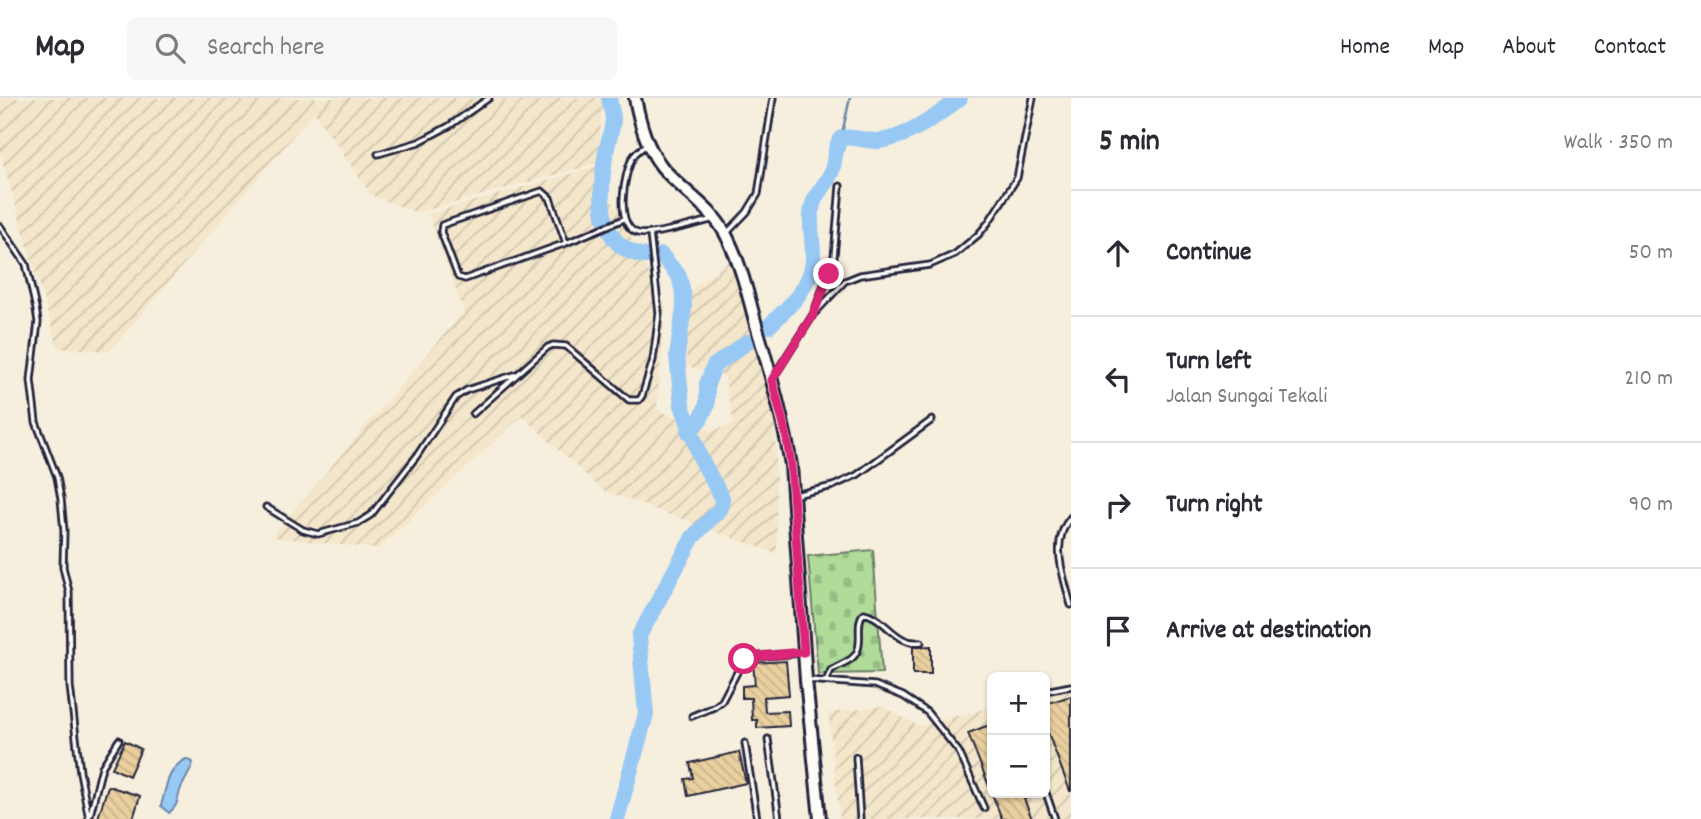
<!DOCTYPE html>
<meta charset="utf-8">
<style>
body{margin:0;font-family:Dekko,sans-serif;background:#f7f7f7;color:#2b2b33}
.controls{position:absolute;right:21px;bottom:21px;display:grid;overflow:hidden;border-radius:10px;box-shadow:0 2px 5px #0004}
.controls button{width:63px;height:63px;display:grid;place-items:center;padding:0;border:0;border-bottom:2px solid #e1e1e2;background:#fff;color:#2b2b33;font:35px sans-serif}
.stop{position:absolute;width:21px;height:21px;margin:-16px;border:5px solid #db2777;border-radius:50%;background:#fff}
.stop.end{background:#db2777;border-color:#fff;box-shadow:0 2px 7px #0008}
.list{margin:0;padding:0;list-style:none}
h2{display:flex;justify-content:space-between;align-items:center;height:91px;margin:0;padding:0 28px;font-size:30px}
h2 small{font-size:23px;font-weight:400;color:#7c7c81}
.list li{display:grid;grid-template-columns:46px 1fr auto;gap:21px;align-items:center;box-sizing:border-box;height:126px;padding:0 28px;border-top:2px solid #e1e1e2}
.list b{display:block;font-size:26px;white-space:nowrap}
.list p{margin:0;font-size:23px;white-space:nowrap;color:#7c7c81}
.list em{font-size:23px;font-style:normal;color:#7c7c81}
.icon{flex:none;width:38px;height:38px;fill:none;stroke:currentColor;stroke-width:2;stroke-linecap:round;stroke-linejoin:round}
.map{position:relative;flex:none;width:1071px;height:721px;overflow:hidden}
header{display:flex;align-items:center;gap:42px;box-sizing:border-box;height:98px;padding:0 35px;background:#fff;border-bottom:2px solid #e1e1e2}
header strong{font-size:33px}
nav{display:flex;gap:38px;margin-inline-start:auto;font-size:24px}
.search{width:490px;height:63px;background:#f7f7f7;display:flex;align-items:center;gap:18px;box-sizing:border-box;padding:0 24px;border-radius:10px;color:#7c7c81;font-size:26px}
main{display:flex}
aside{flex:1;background:#fff}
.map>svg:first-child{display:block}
</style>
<header>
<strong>Map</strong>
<div class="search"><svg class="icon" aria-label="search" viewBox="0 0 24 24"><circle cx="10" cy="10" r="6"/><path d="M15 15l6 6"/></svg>Search here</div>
<nav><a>Home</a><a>Map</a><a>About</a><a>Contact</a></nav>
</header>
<main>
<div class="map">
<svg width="1071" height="721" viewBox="0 0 1071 721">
<defs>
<pattern id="industrial-furrows" width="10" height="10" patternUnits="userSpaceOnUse" patternTransform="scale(1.75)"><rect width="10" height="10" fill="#f3e6ca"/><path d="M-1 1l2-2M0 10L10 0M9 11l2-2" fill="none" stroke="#d0c5ae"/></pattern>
<pattern id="cemetery-stones" width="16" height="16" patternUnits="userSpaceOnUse" patternTransform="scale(1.75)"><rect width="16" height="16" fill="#b0db98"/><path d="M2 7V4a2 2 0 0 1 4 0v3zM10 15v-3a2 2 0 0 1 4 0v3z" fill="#97bc84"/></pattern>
<pattern id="building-back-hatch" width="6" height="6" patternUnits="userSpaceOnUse" patternTransform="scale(1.75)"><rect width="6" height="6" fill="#ead09f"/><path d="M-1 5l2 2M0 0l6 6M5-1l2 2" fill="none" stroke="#c8b28a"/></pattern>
</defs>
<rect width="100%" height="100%" fill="#f7efdd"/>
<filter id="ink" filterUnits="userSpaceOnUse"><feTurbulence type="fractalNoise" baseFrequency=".0143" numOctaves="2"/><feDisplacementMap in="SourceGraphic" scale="14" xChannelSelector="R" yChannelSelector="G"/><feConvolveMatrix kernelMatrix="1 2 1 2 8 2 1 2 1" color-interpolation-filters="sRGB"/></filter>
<g filter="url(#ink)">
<!-- industrial -->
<path fill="url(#industrial-furrows)" d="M 0,0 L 602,0 L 603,1 L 598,65 L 417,115 L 371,97 L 314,14 L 110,253 L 58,250 L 0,55 Z
M 595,69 L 665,207 L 657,312 L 711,333 L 734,326 L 724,277 L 686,268 L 688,194 L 730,163 L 775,316 L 777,456 L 602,392 L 522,318 L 378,451 L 271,439 L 464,213 L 428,116 Z
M 1071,590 L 1071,721 L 840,721 L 828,615 L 883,608 L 918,628 L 992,609 L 992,695 L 1045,695 L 1045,596 Z"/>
<!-- cemetery -->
<path fill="url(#cemetery-stones)" stroke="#697e6a" stroke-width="2" d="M 873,452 L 882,575 L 818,576 L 808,458 Z"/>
<!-- water -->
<path fill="#98c9f4" stroke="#6986aa" stroke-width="2" d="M 186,661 L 193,664 C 191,674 185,681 181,690 C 176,703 180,705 169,715 L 161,708 C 166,690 167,671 186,661 Z"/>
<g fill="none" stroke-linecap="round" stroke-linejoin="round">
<!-- stream -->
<path stroke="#6986aa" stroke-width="2.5" d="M 841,40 L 850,0"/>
<!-- river -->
<path stroke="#98c9f4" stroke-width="16" d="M 609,0 C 610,7 613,15 613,22 C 612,32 608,44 606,54 C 599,93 595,151 646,158
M 769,228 C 788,210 811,189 813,162 C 814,142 807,123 814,103 C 818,93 827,85 831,75 C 836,63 833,52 841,40 C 856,37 864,44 878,43 C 905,41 939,17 960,0
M 689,334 L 701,320 L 707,307 L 707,286 L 714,268 L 747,244
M 617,721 L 646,616 L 639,538 L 693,439 L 721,410 L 722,400 L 700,359 L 682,307 L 677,258 L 684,209 L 683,195 L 679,178 L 661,157"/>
</g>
<!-- building -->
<path fill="url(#building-back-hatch)" stroke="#22223b" stroke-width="2" d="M 931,548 L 931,576 L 913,576 L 913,549 Z
M 786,563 L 789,597 L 764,599 L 765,614 L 788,613 L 789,628 L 757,630 L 757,622 L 752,622 L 751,600 L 742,600 L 742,588 L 755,587 L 753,565 Z
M 1071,598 L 1071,693 L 1070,693 L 1045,627 L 1045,606 Z
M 992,626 L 992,695 L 1040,695 L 1024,701 L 1032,721 L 1002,721 L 968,635 Z
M 125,643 L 141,651 L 129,678 L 112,670 Z
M 739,654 L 746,685 L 688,698 L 685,681 L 693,680 L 690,665 Z
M 108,688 L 140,698 L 133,721 L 98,720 Z"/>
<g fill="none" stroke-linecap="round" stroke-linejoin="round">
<!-- lane casing -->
<g stroke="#22223b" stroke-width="9">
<path id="lane" d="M 645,48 C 641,51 636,54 633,59 C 624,75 614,128 638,135 C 650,139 699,125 714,121
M 378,56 L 419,44 L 449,28 L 489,0
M 542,93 L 550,100 L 566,145 L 465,181 L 458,179 L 441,134 L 442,127 Z
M 0,128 L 26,166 L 36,211 L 38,224 L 31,282 L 36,324 L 57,379 L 61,401 L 64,433 L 63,469 L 69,494 L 70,588 L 80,674 L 89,721
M 726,136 L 747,114 L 758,96 L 773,0
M 566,145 L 624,121
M 814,215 L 834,159 L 840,88
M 774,278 L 813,217 L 845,183 L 860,177 L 930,167 L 955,156 L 978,137 L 988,125 L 1017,80 L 1033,0
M 473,316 L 548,249 L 553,247 L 566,248 L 629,302 L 639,302 L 642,298 L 653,262 L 659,215 L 650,136
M 795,397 L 833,388 L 857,377 L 932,322
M 266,409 L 303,432 L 318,436 L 358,425 L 371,417 L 416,359 L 456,299 L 467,292 L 517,276
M 1071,419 C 1049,444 1064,479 1071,507
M 808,582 L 875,587 L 903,598 L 927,614 L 959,654 L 984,710
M 826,583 L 831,572 C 837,568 845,565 851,561 C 867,549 853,526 864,515 C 885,519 896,548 921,544
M 1045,593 L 1071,588
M 692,618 L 714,609 L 722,603 L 744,561 L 750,559 L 802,555
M 768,641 L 779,721
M 745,645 L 757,721
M 856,659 L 860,721
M 1045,692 L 1055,721
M 90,717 L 102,669 L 119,642"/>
</g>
<!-- secondary casing -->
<g stroke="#22223b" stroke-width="16">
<path id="secondary" d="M 635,0 C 640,25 646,49 662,69 C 682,93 710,108 725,135 C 740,163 748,196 756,227 C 770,273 783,319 791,367 L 806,582 L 820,721"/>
</g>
<!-- lane -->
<use href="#lane" stroke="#fdfcf7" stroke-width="3.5"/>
<!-- secondary -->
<use href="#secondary" stroke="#fdfcf7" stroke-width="10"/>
</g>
</g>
<g fill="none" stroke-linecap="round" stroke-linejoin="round" filter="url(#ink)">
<!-- route -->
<path stroke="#db2777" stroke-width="9" d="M 744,561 L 750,559 L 804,554 L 791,367 L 786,335 L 772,282 L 813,217 L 829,176"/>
</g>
</svg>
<div class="controls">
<button>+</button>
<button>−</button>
</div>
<div class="stop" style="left:744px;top:561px"></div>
<div class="stop end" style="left:829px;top:176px"></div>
</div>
<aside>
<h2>5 min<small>Walk · 350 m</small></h2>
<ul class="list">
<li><svg class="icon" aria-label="ahead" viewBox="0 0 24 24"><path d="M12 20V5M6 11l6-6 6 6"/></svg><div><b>Continue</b></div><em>50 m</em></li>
<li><svg class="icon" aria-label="left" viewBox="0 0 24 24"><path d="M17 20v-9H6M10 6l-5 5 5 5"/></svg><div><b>Turn left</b><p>Jalan Sungai Tekali</p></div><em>210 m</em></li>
<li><svg class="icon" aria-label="right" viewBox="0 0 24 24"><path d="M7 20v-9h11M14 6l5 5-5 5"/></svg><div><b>Turn right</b></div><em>90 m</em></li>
<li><svg class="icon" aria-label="arrive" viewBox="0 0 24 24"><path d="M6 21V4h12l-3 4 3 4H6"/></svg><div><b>Arrive at destination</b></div></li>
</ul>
</aside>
</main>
